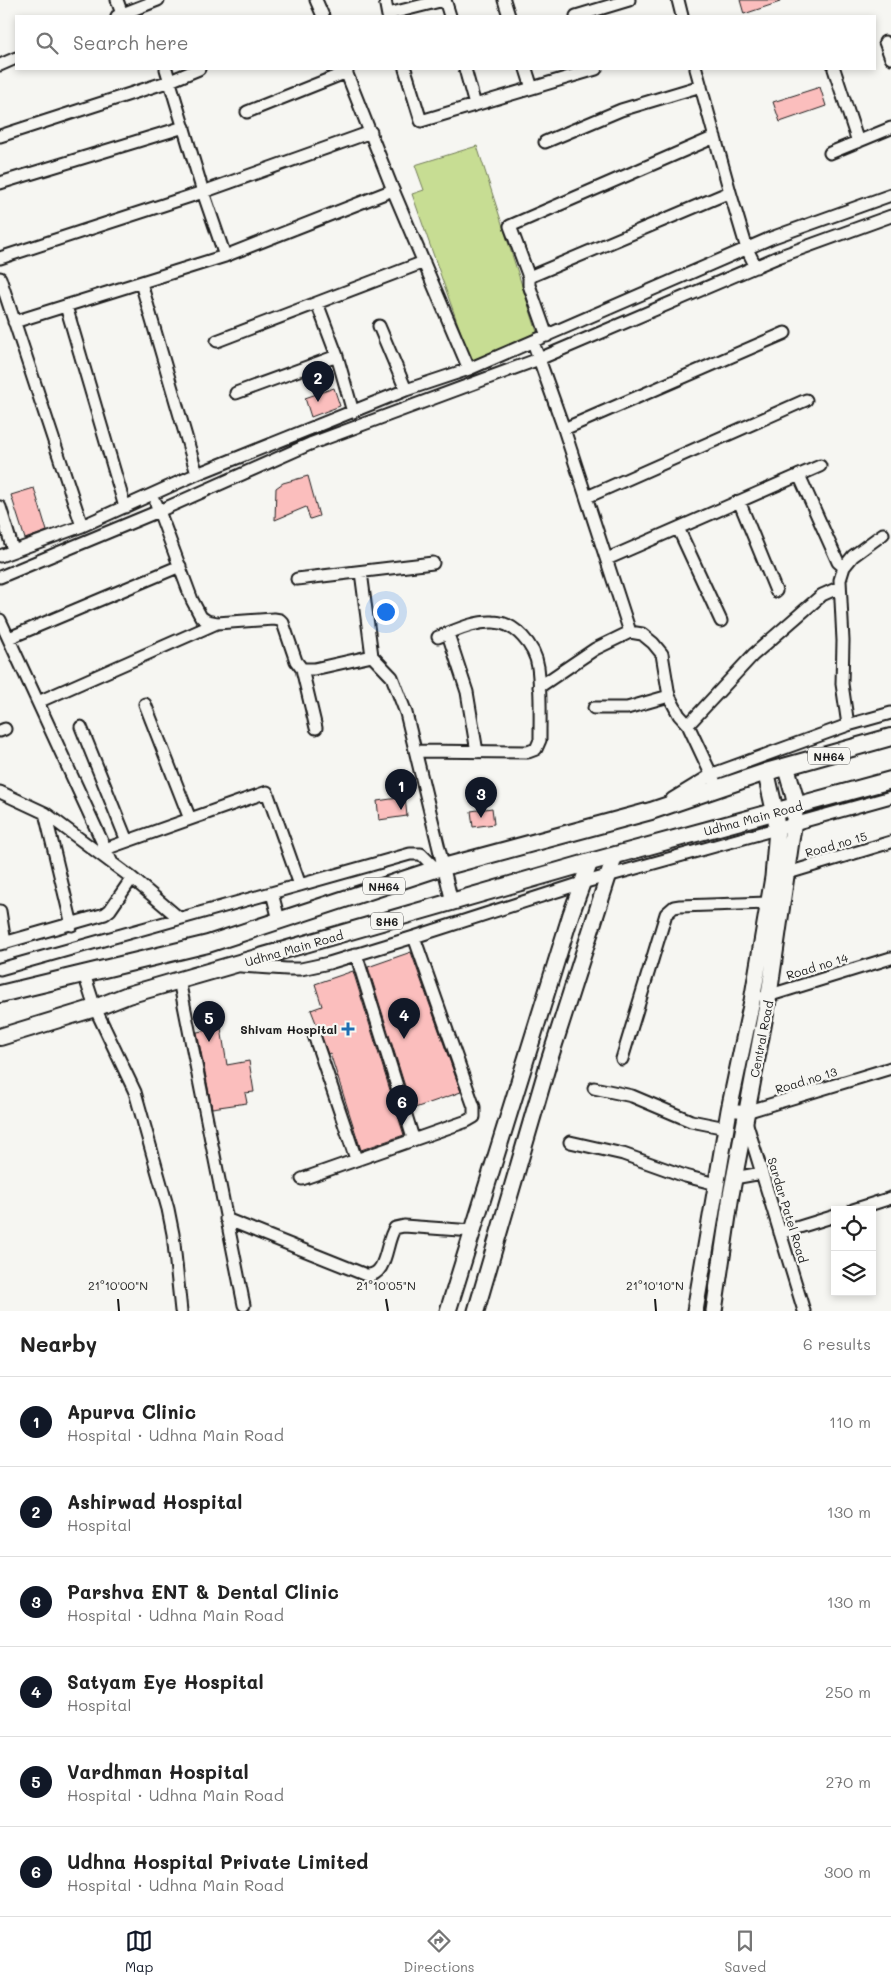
<!DOCTYPE html>
<meta charset="utf-8">
<style>
body{margin:0;font-family:Mali,sans-serif;background:#f2f2f2;color:#222}
.controls{position:absolute;right:15px;bottom:15px;display:grid;overflow:hidden;border-radius:0px;box-shadow:0 2px 8px #0003}
.controls button{width:45px;height:45px;display:grid;place-items:center;padding:0;border:0;border-bottom:1px solid #e0e0e0;background:#fff;color:#222;font:25px sans-serif}
.you{position:absolute;left:385px;top:611px;width:18px;height:18px;margin:-12px;border:4px solid #fff;border-radius:50%;background:#1a73e8;box-shadow:0 0 0 8px #1a73e833}
.badge{display:grid;place-items:center;width:32px;height:32px;border-radius:50%;background:#111827;color:#fff;font-size:16px;font-weight:700}
.pin{position:absolute;translate:-50% -41px;filter:drop-shadow(0 1px 2px #0008)}
.pin::after{content:'';position:absolute;top:26px;width:18px;height:15px;background:inherit;clip-path:polygon(0 0,100% 0,50% 100%)}
.list{margin:0;padding:0;list-style:none}
h2{display:flex;justify-content:space-between;align-items:center;height:65px;margin:0;padding:0 20px;font-size:21px}
h2 small{font-size:16px;font-weight:400;color:#767676}
.list li{display:grid;grid-template-columns:32px 1fr auto;gap:15px;align-items:center;box-sizing:border-box;height:90px;padding:0 20px;border-top:1px solid #e0e0e0}
.list b{display:block;font-size:19px;white-space:nowrap}
.list p{margin:0;font-size:16px;white-space:nowrap;color:#767676}
.list em{font-size:16px;font-style:normal;color:#767676}
.icon{flex:none;width:28px;height:28px;fill:none;stroke:currentColor;stroke-width:2;stroke-linecap:round;stroke-linejoin:round}
.map{position:relative;flex:none;width:891px;height:1311px;overflow:hidden}
.search{position:absolute;background:#fff;box-shadow:0 2px 8px #0003;left:15px;right:15px;top:15px;height:55px;display:flex;align-items:center;gap:12px;box-sizing:border-box;padding:0 18px;border-radius:0px;color:#767676;font-size:19px}
.sheet{height:605px;background:#fff}
nav{display:flex;justify-content:space-around;align-items:center;box-sizing:border-box;height:70px;border-top:1px solid #e0e0e0;background:#fff;font-size:14px;color:#767676}
nav a{display:grid;justify-items:center;gap:2px}
nav .on{color:#111827}
.map>svg:first-child{display:block}
</style>
<div class="map">
<svg width="891" height="1311" viewBox="0 0 891 1311">
<rect width="100%" height="100%" fill="#f6f6f2"/>
<filter id="ink" filterUnits="userSpaceOnUse"><feTurbulence type="fractalNoise" baseFrequency=".02" numOctaves="2"/><feDisplacementMap in="SourceGraphic" scale="10" xChannelSelector="R" yChannelSelector="G"/><feConvolveMatrix kernelMatrix="1 2 1 2 8 2 1 2 1" color-interpolation-filters="sRGB"/></filter>
<g filter="url(#ink)">
<!-- green -->
<path fill="#c7dd93" stroke="#727c58" d="M 477,146 L 537,332 L 472,364 L 412,194 L 424,190 L 415,165 Z"/>
<!-- building -->
<path fill="#fbbebd" stroke="#1c1c1c" d="M 740,0 L 780,0 L 780,2 L 744,14 Z
M 820,87 L 826,106 L 780,122 L 773,102 Z
M 334,388 L 340,406 L 311,417 L 305,398 Z
M 308,476 L 319,516 L 310,519 L 306,507 L 275,520 L 276,488 L 283,483 Z
M 34,488 L 47,531 L 25,539 L 11,495 Z
M 405,797 L 407,816 L 379,820 L 377,801 Z
M 492,808 L 494,824 L 473,827 L 471,811 Z
M 411,952 L 461,1092 L 412,1109 L 368,967 Z
M 353,971 L 404,1135 L 361,1150 L 330,1053 L 328,1054 L 311,1010 L 322,1006 L 315,984 Z
M 221,1028 L 227,1065 L 249,1061 L 254,1092 L 245,1093 L 247,1103 L 212,1108 L 197,1032 Z"/>
<g fill="none" stroke-linecap="round" stroke-linejoin="round">
<!-- minor casing -->
<g stroke="#1c1c1c" stroke-width="15">
<path id="minor" d="M 117,0 L 122,14
M 316,0 L 323,16
M 385,0 L 388,16
M 445,0 L 450,16
M 504,0 L 509,16
M 678,0 L 682,16
M 388,14 L 444,0
M 117,16 L 158,0
M 576,16 L 629,0
M 885,42 L 891,58
M 0,65 L 16,58
M 166,69 L 203,192 L 225,256
M 345,69 L 393,190 L 469,369
M 405,69 L 421,121 L 596,69
M 465,69 L 475,105
M 526,69 L 532,88
M 696,69 L 730,192 L 747,249 L 756,267
M 834,69 L 858,142
M 247,112 L 347,72
M 0,136 L 170,81 L 199,69
M 545,142 L 621,110 L 701,86
M 830,153 L 891,128
M 0,183 L 184,127
M 0,258 L 203,192 L 371,132
M 529,277 L 730,192
M 0,278 L 82,526
M 141,283 L 197,474
M 317,303 L 337,356 L 353,412
M 66,306 L 125,507
M 14,322 L 225,256 L 393,190
M 379,326 L 406,390
M 547,336 L 529,285 L 529,277 L 510,226 L 715,137
M 217,341 L 424,262
M 533,342 L 564,429 L 630,632
M 236,393 L 337,356
M 564,429 L 785,333
M 799,475 L 838,562 L 844,567
M 587,497 L 806,400
M 739,501 L 776,591
M 156,503 L 192,600 L 201,617 L 207,621 L 217,623 L 274,619 L 280,620 L 283,623 L 296,661 L 302,669 L 316,728
M 0,507 L 13,550
M 678,528 L 721,621
M 0,556 L 82,526 L 197,474 L 406,390 L 469,369 L 771,238 L 891,195
M 607,559 L 820,466
M 361,572 L 372,656 L 392,677 L 406,713 L 452,902
M 0,577 L 159,511 L 310,444 L 539,359 L 778,257 L 891,216
M 297,579 L 433,563
M 0,620 L 112,863
M 448,634 L 467,692 L 477,752
M 9,638 L 180,566
M 302,669 L 314,669 L 372,656
M 539,687 L 595,649 L 630,632 L 642,634 L 653,643 L 662,654 L 669,696 L 679,715 L 688,725 L 718,789
M 38,702 L 217,623
M 145,704 L 190,819
M 594,708 L 627,708 L 669,696
M 688,725 L 753,655 L 822,595 L 840,587
M 848,725 L 842,684 L 843,641 L 840,580 L 844,567 L 853,556 L 883,534
M 81,727 L 127,841
M 0,731 L 5,729
M 416,751 L 528,752 L 536,749 L 540,740 C 540,716 541,691 538,667 C 535,646 515,622 493,622 C 474,621 455,631 438,637
M 0,792 L 45,813 L 132,878 L 179,918
M 672,799 L 713,774 L 848,725 L 891,713
M 45,813 L 72,925
M 105,849 L 267,792 L 300,885
M 788,873 L 891,842
M 272,893 L 279,920
M 0,911 L 5,943
M 0,944 L 105,914 L 110,910 L 132,878
M 356,954 L 413,1138
M 241,966 L 287,969 L 301,969 L 329,963 L 414,937 L 582,883 L 891,797
M 0,969 L 410,854 L 421,854 L 436,869
M 84,974 L 95,1008 L 135,1092 L 168,1209 L 173,1234 L 181,1311
M 179,980 L 244,1305
M 764,997 L 891,958
M 314,1035 L 356,1159
M 622,1059 L 666,914 L 674,907 L 680,906 L 768,903
M 594,1088 L 632,1096 L 691,1121 L 726,1128
M 729,1110 L 746,1112 L 891,1068
M 746,1121 L 804,1311
M 570,1142 L 623,1154 L 685,1176 L 716,1184
M 734,1178 L 762,1173
M 302,1179 L 467,1121 L 474,1117 L 474,1107 L 414,937
M 853,1210 L 891,1198
M 226,1219 L 366,1275 C 388,1277 385,1241 395,1228 L 404,1226 L 473,1231
M 780,1233 L 835,1216"/>
</g>
<!-- major casing -->
<g stroke="#1c1c1c" stroke-width="19">
<path id="major" d="M 448,1311 L 571,914 L 590,862
M 476,1311 L 549,1061 L 615,855
M 695,1311 L 729,1110 L 752,1001 L 773,877 L 777,829 L 775,812
M 714,1311 L 731,1195 L 769,995 L 796,806"/>
</g>
<!-- highway casing -->
<g stroke="#1c1c1c" stroke-width="20">
<path id="highway" d="M 786,767 L 794,795 L 796,806
M 766,772 L 775,812
M 0,994 L 208,944 L 436,869 L 651,811 L 766,772 L 891,737
M 0,1037 L 95,1008 L 128,995 L 590,862 L 891,780"/>
</g>
<!-- minor -->
<use href="#minor" stroke="#f6f6f2" stroke-width="11"/>
<!-- major -->
<use href="#major" stroke="#f6f6f2" stroke-width="15"/>
<!-- highway -->
<use href="#highway" stroke="#f6f6f2" stroke-width="16"/>
</g>
</g>
<!-- ticks -->
<path fill="none" stroke="#1c1c1c" stroke-width="2" d="M 118,1299 L 119,1311M 386,1299 L 388,1311M 655,1299 L 656,1311"/>
<!-- markers -->
<path fill="#1f6fb2" stroke="#f6f6f2" stroke-width="2" d="M345.5 1021.5h5v5h5v5h-5v5h-5v-5h-5v-5h5z"/>
<g text-anchor="middle" dominant-baseline="central" stroke-width="4.5" stroke-linejoin="round" paint-order="stroke">
<!-- shield labels -->
<g fill="#f6f6f2" stroke="#5d5d5c" stroke-width="1">
<rect x="808" y="747.5" width="42" height="17" rx="4"/>
<rect x="363" y="877.5" width="42" height="17" rx="4"/>
<rect x="371" y="912.5" width="32" height="17" rx="4"/>
</g>
<g font-size="11" font-weight="bold" fill="#1c1c1c">
<text x="829" y="756">NH64</text>
<text x="384" y="886">NH64</text>
<text x="387" y="921">SH6</text>
</g>
<!-- street labels -->
<g font-size="12" fill="#1c1c1c" stroke="#f6f6f2">
<text transform="translate(753 818) rotate(-15)">Udhna Main Road</text>
<text transform="translate(836 844) rotate(-16)">Road no 15</text>
<text transform="translate(294 948) rotate(-16)">Udhna Main Road</text>
<text transform="translate(817 966) rotate(-17)">Road no 14</text>
<text transform="translate(761 1039) rotate(-79)">Central Road</text>
<text transform="translate(806 1080) rotate(-17)">Road no 13</text>
<text transform="translate(788 1210) rotate(73)">Sardar Patel Road</text>
</g>
<!-- poi labels -->
<g font-size="12" font-weight="bold" fill="#1c1c1c" stroke="#f6f6f2" text-anchor="end">
<text x="337" y="1029">Shivam Hospital</text>
</g>
</g>
<g font-size="12" text-anchor="middle" fill="#1c1c1c" stroke="#f6f6f2" stroke-width="4.5" stroke-linejoin="round" paint-order="stroke">
<text x="118" y="1290">21°10'00"N</text>
<text x="386" y="1290">21°10'05"N</text>
<text x="655" y="1290">21°10'10"N</text>
</g>
</svg>
<div class="controls">
<button><svg class="icon" aria-label="locate" viewBox="0 0 24 24"><circle cx="12" cy="12" r="6"/><path d="M12 2v4M12 18v4M2 12h4M18 12h4"/></svg></button>
<button><svg class="icon" aria-label="layers" viewBox="0 0 24 24"><path d="M12 4l9 5-9 5-9-5zM3 14l9 5 9-5"/></svg></button>
</div>
<div class="you"></div>
<div class="pin badge" style="left:401px;top:810px">1</div>
<div class="pin badge" style="left:318px;top:402px">2</div>
<div class="pin badge" style="left:481px;top:818px">3</div>
<div class="pin badge" style="left:404px;top:1039px">4</div>
<div class="pin badge" style="left:209px;top:1042px">5</div>
<div class="pin badge" style="left:402px;top:1126px">6</div>
<div class="search"><svg class="icon" aria-label="search" viewBox="0 0 24 24"><circle cx="10" cy="10" r="6"/><path d="M15 15l6 6"/></svg>Search here</div>
</div>
<section class="sheet">
<h2>Nearby<small>6 results</small></h2>
<ul class="list">
<li><span class="badge">1</span><div><b>Apurva Clinic</b><p>Hospital · Udhna Main Road</p></div><em>110 m</em></li>
<li><span class="badge">2</span><div><b>Ashirwad Hospital</b><p>Hospital</p></div><em>130 m</em></li>
<li><span class="badge">3</span><div><b>Parshva ENT &amp; Dental Clinic</b><p>Hospital · Udhna Main Road</p></div><em>130 m</em></li>
<li><span class="badge">4</span><div><b>Satyam Eye Hospital</b><p>Hospital</p></div><em>250 m</em></li>
<li><span class="badge">5</span><div><b>Vardhman Hospital</b><p>Hospital · Udhna Main Road</p></div><em>270 m</em></li>
<li><span class="badge">6</span><div><b>Udhna Hospital Private Limited</b><p>Hospital · Udhna Main Road</p></div><em>300 m</em></li>
</ul>
</section>
<nav>
<a class="on"><svg class="icon" aria-label="map" viewBox="0 0 24 24"><path d="M3 6l6-2 6 2 6-2v14l-6 2-6-2-6 2zM9 4v14M15 6v14"/></svg>Map</a>
<a><svg class="icon" aria-label="directions" viewBox="0 0 24 24"><path d="M12 3l9 9-9 9-9-9zM9 14v-3h6M13 9l2 2-2 2"/></svg>Directions</a>
<a><svg class="icon" aria-label="saved" viewBox="0 0 24 24"><path d="M7 4h10v16l-5-4-5 4z"/></svg>Saved</a>
</nav>
